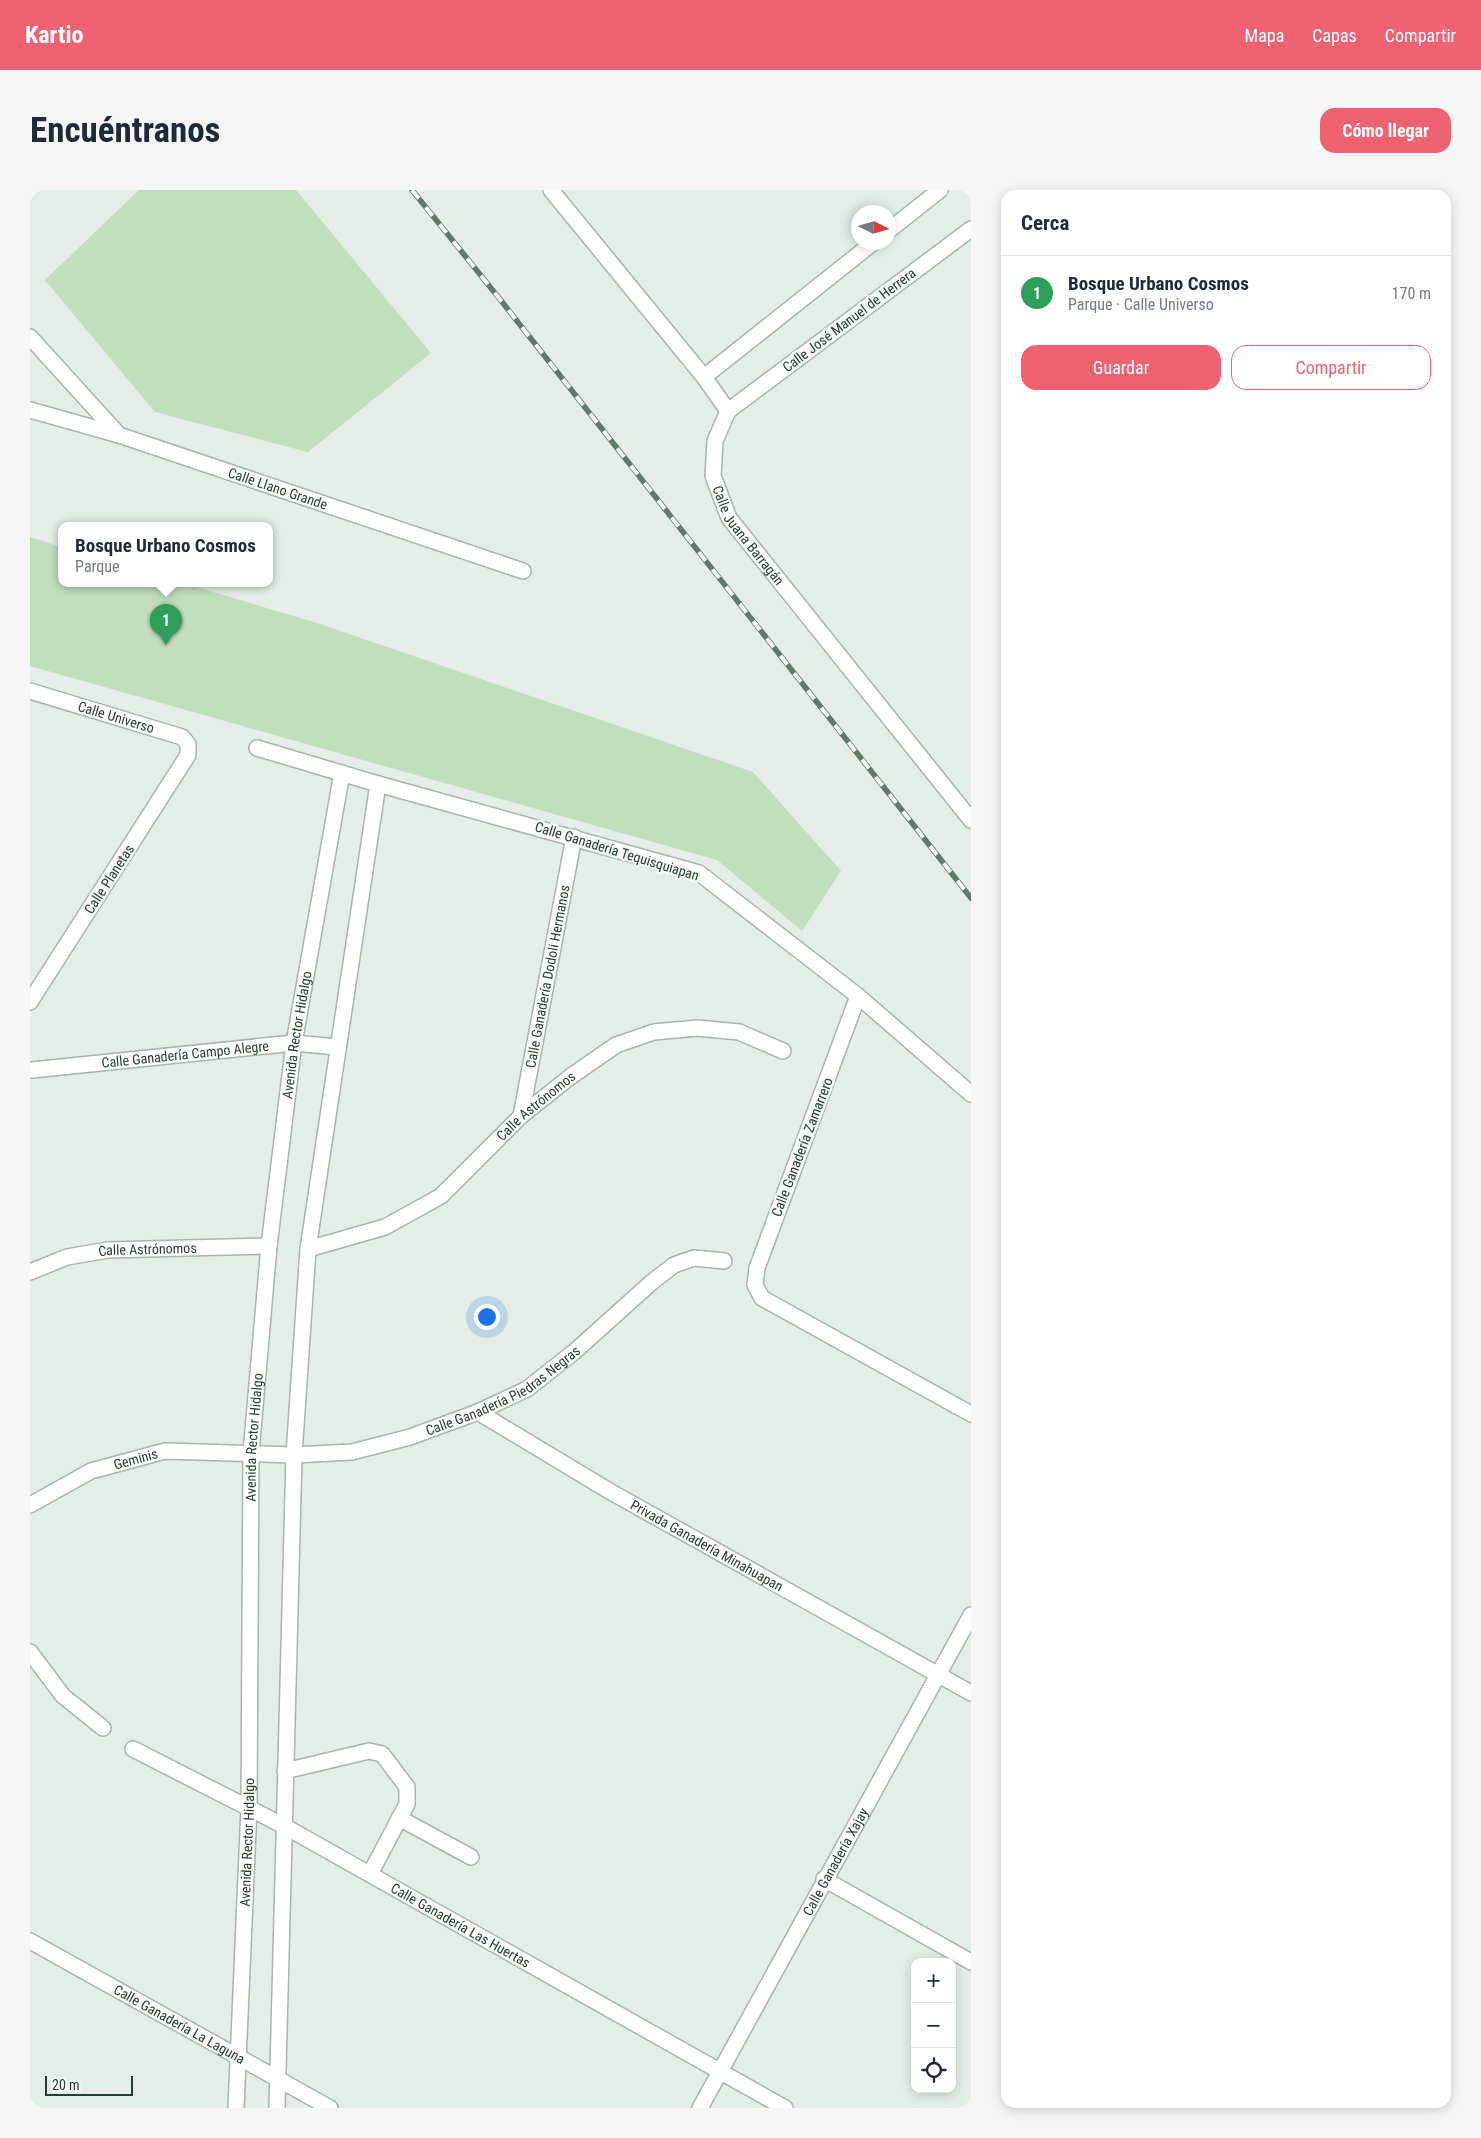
<!DOCTYPE html>
<html lang="es">
<meta charset="utf-8">
<style>
body{margin:0;font-family:"Roboto Condensed",sans-serif;background:#f6f6f7;color:#1f2937}
.controls{position:absolute;right:15px;bottom:15px;display:grid;overflow:hidden;border-radius:10px;box-shadow:0 2px 12px #0003}
.controls button{width:45px;height:45px;display:grid;place-items:center;padding:0;border:0;border-bottom:1px solid #e0e1e3;background:#fff;color:#1f2937;font:25px sans-serif}
.compass{position:absolute;left:821px;top:15px;width:45px;height:45px;border-radius:50%;background:#fff;box-shadow:0 2px 12px #0003;rotate:95deg}
.scale{position:absolute;left:15px;bottom:12px;width:88px;box-sizing:border-box;padding-left:5px;border:2px solid #243f2e;border-top:0;font-size:14px;line-height:18px;white-space:nowrap;color:#243f2e;-webkit-text-stroke:4px #f5faf6;paint-order:stroke}
.you{position:absolute;left:456px;top:1126px;width:18px;height:18px;margin:-12px;border:4px solid #fff;border-radius:50%;background:#1a73e8;box-shadow:0 0 0 8px #1a73e833}
.badge{display:grid;place-items:center;width:32px;height:32px;border-radius:50%;background:#ee6271;color:#fff;font-size:16px;font-weight:700}
.pin{position:absolute;translate:-50% -41px;filter:drop-shadow(0 1px 2px #0008)}
.pin::after{content:'';position:absolute;top:26px;width:18px;height:15px;background:inherit;clip-path:polygon(0 0,100% 0,50% 100%)}
.popup{position:absolute;left:28px;top:332px;width:215px;height:65px;box-sizing:border-box;display:grid;place-content:center;border-radius:10px;background:#fff;filter:drop-shadow(0 1px 4px #0005);font-size:16px;white-space:nowrap;color:#747a83}
.popup b{font-size:19px;color:#1f2937}
.popup::after{content:'';position:absolute;left:50%;top:100%;margin-left:-10px;border:10px solid transparent;border-top-color:#fff}
.list{margin:0;padding:0;list-style:none}
h2{display:flex;justify-content:space-between;align-items:center;height:65px;margin:0;padding:0 20px;font-size:21px}
h2 small{font-size:16px;font-weight:400;color:#747a83}
.list li{display:grid;grid-template-columns:32px 1fr auto;gap:15px;align-items:center;box-sizing:border-box;height:75px;padding:0 20px;border-top:1px solid #e0e1e3}
.list b{display:block;font-size:19px;white-space:nowrap}
.list p{margin:0;font-size:16px;white-space:nowrap;color:#747a83}
.list em{font-size:16px;font-style:normal;color:#747a83}
.actions{display:flex;gap:10px;padding:15px 20px}
.actions a{flex:1;padding:11px 0;border:1px solid #ee6271;border-radius:15px;text-align:center;font-size:18px;color:#ee6271}
.actions .main{background:#ee6271;color:#fff}
.icon{flex:none;width:28px;height:28px;fill:none;stroke:currentColor;stroke-width:2;stroke-linecap:round;stroke-linejoin:round}
.map{position:relative;flex:none;width:941px;height:1918px;overflow:hidden;border-radius:15px}
header{display:flex;align-items:center;gap:30px;box-sizing:border-box;height:70px;padding:0 25px;background:#ee6271;color:#fff}
header strong{font-size:24px}
nav{display:flex;gap:28px;margin-inline-start:auto;font-size:18px}
.intro{display:flex;align-items:center;justify-content:space-between;box-sizing:border-box;height:120px;padding:0 30px}
h1{margin:0;font-size:35px}
.button{padding:12px 22px;border-radius:15px;background:#ee6271;color:#fff;font-size:18px;font-weight:700}
main{display:flex;gap:30px;padding:0 30px}
aside{flex:1;background:#fff;border-radius:15px;box-shadow:0 2px 12px #0003}
.map>svg:first-child{display:block}
</style>
<header>
<strong>Kartio</strong>
<nav><a>Mapa</a><a>Capas</a><a>Compartir</a></nav>
</header>
<div class="intro"><h1>Encuéntranos</h1><a class="button">Cómo llegar</a></div>
<main>
<div class="map">
<svg width="941" height="1918" viewBox="0 0 941 1918">
<rect width="100%" height="100%" fill="#e4ede6"/>
<!-- green -->
<path fill="#c1debe" d="M 109,0 L 266,0 L 401,163 L 278,262 L 125,222 L 15,90 Z
M 0,347 L 32,357 L 32,394 L 156,394 L 287,433 L 723,582 L 811,681 L 772,741 L 687,670 L 0,476 Z"/>
<g fill="none" stroke-linecap="round" stroke-linejoin="round">
<!-- minor casing -->
<g stroke="#a7b5ab" stroke-width="18">
<g id="minor">
<path d="M 521,0 L 674,187 L 698,221"/>
<path id="s1" d="M 941,39 L 698,221 L 685,251 L 683,286 L 699,328 L 941,630"/>
<path d="M 858,41 L 910,0"/>
<path d="M 0,147 L 89,245"/>
<path d="M 674,187 L 844,52"/>
<path id="s2" d="M 0,220 L 89,245 L 493,381"/>
<path id="s3" d="M 0,501 L 152,547 L 158,554 L 158,565 L 0,812"/>
<path d="M 227,558 L 348,594 L 669,683 L 828,806 L 941,904"/>
<path d="M 828,806 L 727,1078 L 725,1095 L 732,1108 L 941,1224"/>
<path id="s4" d="M 2,880 L 264,853 L 307,857"/>
<path id="s5" d="M 491,926 L 544,647"/>
<path id="s6" d="M 278,1059 L 355,1037 L 411,1006 L 491,926 L 540,887 L 586,855 L 624,842 L 667,838 L 709,842 L 753,861"/>
<path id="s7" d="M 0,1082 L 37,1067 L 78,1060 L 239,1056"/>
<path id="s8" d="M 448,1222 L 581,1302 L 941,1503"/>
<path id="s9" d="M 0,1315 L 61,1281 L 135,1261 L 264,1265 L 322,1262 L 380,1247 L 448,1222 L 497,1199 L 544,1162 L 622,1092 L 644,1075 L 664,1068 L 694,1071"/>
<path d="M 0,1462 L 33,1506 L 73,1538"/>
<path id="s10" d="M 103,1559 L 254,1636 L 755,1918"/>
<path d="M 255,1581 L 339,1561 L 352,1564 L 377,1597 L 377,1614 L 340,1684"/>
<path d="M 369,1628 L 441,1667"/>
<path d="M 794,1689 L 941,1772"/>
<path id="s11" d="M 0,1751 L 300,1918"/>
<path id="s12" d="M 206,1918 L 219,1617 L 221,1263 L 239,1056 L 264,853 L 312,583"/>
<path d="M 247,1918 L 264,1265 L 278,1059 L 348,594"/>
<path id="s13" d="M 670,1918 L 941,1425"/>
</g>
</g>
<!-- minor -->
<use href="#minor" stroke="#fff" stroke-width="15"/>
<!-- rail casing -->
<g stroke="#5f7a69" stroke-width="5.5">
<path id="rail" d="M 382,0 L 469,108 L 941,708"/>
</g>
<!-- rail -->
<use href="#rail" stroke="#f5faf6" stroke-width="4" stroke-dasharray="11" stroke-linecap="butt"/>
</g>
<g text-anchor="middle" dominant-baseline="central" stroke-width="5" stroke-linejoin="round" paint-order="stroke">
<!-- street labels -->
<g font-size="14" fill="#243f2e" stroke="#f5faf6">
<text transform="translate(819 130) rotate(-37)">Calle José Manuel de Herrera</text>
<text stroke="none"><textPath href="#s2" startOffset="260">Calle Llano Grande</textPath></text>
<text stroke="none"><textPath href="#s1" startOffset="441">Calle Juana Barragán</textPath></text>
<text stroke="none"><textPath href="#s3" startOffset="90">Calle Universo</textPath></text>
<text transform="translate(587 661) rotate(17)">Calle Ganadería Tequisquiapan</text>
<text transform="translate(79 689) rotate(-57)">Calle Planetas</text>
<text stroke="none"><textPath href="#s5" startOffset="142">Calle Ganadería Dodoli Hermanos</textPath></text>
<text stroke="none"><textPath href="#s12" startOffset="1076">Avenida Rector Hidalgo</textPath></text>
<text stroke="none"><textPath href="#s4" startOffset="154">Calle Ganadería Campo Alegre</textPath></text>
<text stroke="none"><textPath href="#s6" startOffset="275">Calle Astrónomos</textPath></text>
<text transform="translate(772 957) rotate(-69)">Calle Ganadería Zamarrero</text>
<text stroke="none"><textPath href="#s7" startOffset="121">Calle Astrónomos</textPath></text>
<text stroke="none"><textPath href="#s9" startOffset="498">Calle Ganadería Piedras Negras</textPath></text>
<text stroke="none"><textPath href="#s12" startOffset="671">Avenida Rector Hidalgo</textPath></text>
<text stroke="none"><textPath href="#s9" startOffset="116">Geminis</textPath></text>
<text stroke="none"><textPath href="#s8" startOffset="265">Privada Ganadería Minahuapan</textPath></text>
<text stroke="none"><textPath href="#s12" startOffset="266">Avenida Rector Hidalgo</textPath></text>
<text stroke="none"><textPath href="#s13" startOffset="281">Calle Ganadería Xajay</textPath></text>
<text stroke="none"><textPath href="#s10" startOffset="372">Calle Ganadería Las Huertas</textPath></text>
<text stroke="none"><textPath href="#s11" startOffset="171">Calle Ganadería La Laguna</textPath></text>
</g>
</g>
</svg>
<div class="controls">
<button>+</button>
<button>−</button>
<button><svg class="icon" aria-label="locate" viewBox="0 0 24 24"><circle cx="12" cy="12" r="6"/><path d="M12 2v4M12 18v4M2 12h4M18 12h4"/></svg></button>
</div>
<svg class="compass" viewBox="-18 -18 36 36"><path d="M0-13l5 13h-10z" fill="#e53935"/><path d="M0 13l5-13h-10z" fill="#747a83"/></svg>
<div class="scale">20 m</div>
<div class="you"></div>
<div class="pin badge" style="left:136px;top:455px;background:#2e9e5b">1</div>
<div class="popup"><b>Bosque Urbano Cosmos</b>Parque</div>
</div>
<aside>
<h2>Cerca<small></small></h2>
<ul class="list">
<li><span class="badge" style="background:#2e9e5b">1</span><div><b>Bosque Urbano Cosmos</b><p>Parque · Calle Universo</p></div><em>170 m</em></li>
</ul>
<div class="actions"><a class="main">Guardar</a><a>Compartir</a></div>
</aside>
</main>
